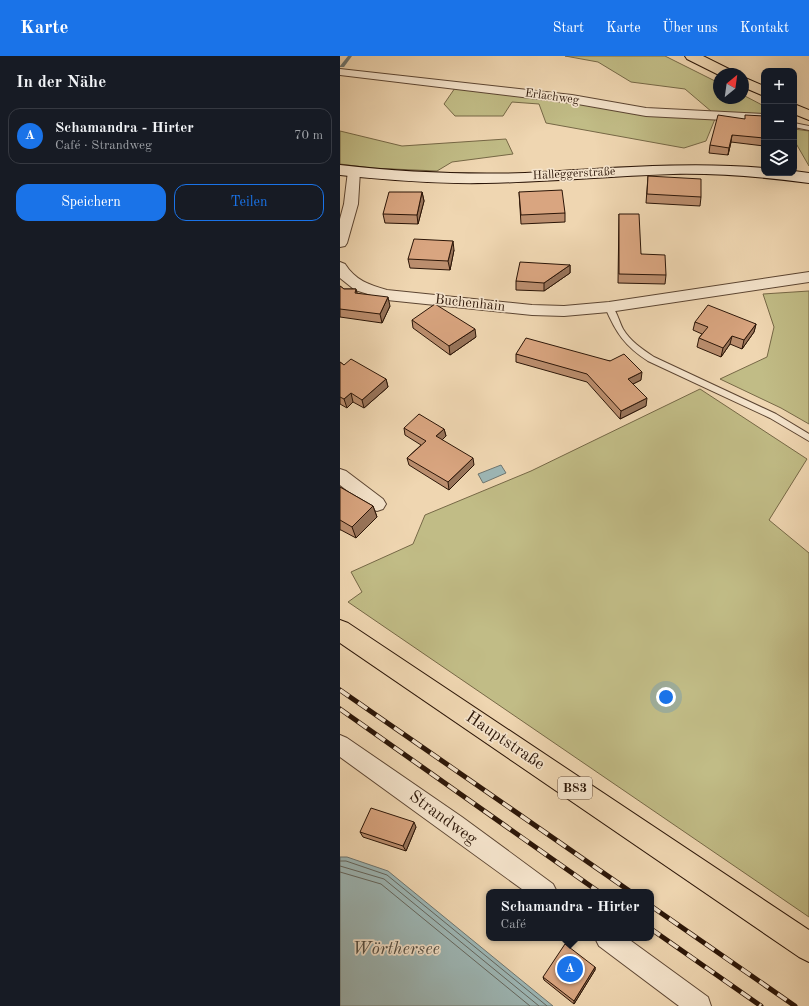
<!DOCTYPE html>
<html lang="de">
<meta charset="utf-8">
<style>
body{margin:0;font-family:"Old Standard TT",serif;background:#242831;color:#f1f3f6}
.controls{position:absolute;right:12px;top:12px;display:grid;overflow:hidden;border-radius:8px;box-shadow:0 4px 16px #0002}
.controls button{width:36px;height:36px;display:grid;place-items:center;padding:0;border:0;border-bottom:1px solid #363941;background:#171b24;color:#f1f3f6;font:20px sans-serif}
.compass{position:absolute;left:373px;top:12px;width:36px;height:36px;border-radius:50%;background:#171b24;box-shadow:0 4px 16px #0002;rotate:29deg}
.you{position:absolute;left:326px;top:641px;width:14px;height:14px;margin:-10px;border:3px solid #fff;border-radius:50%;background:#1a73e8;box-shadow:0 0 0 6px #1a73e833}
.badge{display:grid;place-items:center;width:26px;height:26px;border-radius:50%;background:#1a73e8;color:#fff;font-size:13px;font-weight:700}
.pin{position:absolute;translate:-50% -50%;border:2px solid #fff;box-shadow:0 1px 4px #0006}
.popup{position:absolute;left:146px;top:833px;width:168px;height:52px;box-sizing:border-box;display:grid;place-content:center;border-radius:8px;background:#171b24;filter:drop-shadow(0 1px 3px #0005);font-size:13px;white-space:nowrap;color:#9ea1a6}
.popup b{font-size:15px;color:#f1f3f6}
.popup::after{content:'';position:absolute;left:50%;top:100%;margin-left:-8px;border:8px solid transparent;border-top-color:#171b24}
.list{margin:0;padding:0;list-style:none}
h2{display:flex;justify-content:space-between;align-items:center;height:52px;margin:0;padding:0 16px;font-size:17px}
h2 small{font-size:13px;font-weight:400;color:#9ea1a6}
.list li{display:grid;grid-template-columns:26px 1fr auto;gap:12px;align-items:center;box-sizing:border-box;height:56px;margin:0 8px 8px;padding:0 8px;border:1px solid #363941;border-radius:12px}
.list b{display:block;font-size:15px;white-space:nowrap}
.list p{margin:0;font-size:13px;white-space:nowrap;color:#9ea1a6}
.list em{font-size:13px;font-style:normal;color:#9ea1a6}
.actions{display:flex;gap:8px;padding:12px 16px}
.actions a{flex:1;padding:9px 0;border:1px solid #1a73e8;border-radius:12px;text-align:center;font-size:14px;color:#1a73e8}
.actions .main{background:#1a73e8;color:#fff}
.icon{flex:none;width:22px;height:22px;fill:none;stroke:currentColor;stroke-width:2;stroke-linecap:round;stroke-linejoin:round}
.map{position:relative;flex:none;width:469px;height:950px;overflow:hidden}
header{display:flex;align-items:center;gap:24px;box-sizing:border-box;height:56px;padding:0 20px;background:#1a73e8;color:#fff}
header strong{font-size:19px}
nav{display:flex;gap:22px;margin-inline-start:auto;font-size:14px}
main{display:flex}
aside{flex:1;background:#171b24}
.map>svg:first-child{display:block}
</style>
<header>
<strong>Karte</strong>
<nav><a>Start</a><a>Karte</a><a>Über uns</a><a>Kontakt</a></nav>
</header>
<main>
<aside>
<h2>In der Nähe<small></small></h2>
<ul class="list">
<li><span class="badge">A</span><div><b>Schamandra - Hirter</b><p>Café · Strandweg</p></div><em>70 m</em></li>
</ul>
<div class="actions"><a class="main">Speichern</a><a>Teilen</a></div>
</aside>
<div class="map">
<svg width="469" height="950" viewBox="0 0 469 950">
<rect width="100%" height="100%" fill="#efd6b1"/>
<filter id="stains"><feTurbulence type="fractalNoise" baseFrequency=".005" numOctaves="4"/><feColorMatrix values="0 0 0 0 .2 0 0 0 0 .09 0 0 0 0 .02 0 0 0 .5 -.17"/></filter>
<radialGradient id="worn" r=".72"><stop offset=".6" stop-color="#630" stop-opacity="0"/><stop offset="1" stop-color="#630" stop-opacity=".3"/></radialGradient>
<!-- green -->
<path fill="#c1bc86" stroke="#766846" d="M 225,0 L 325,0 L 379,27 L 379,42 L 403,42 L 403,39 L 424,50 L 424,58 L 372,56 L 345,33 L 291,26 L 258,6 Z
M 115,32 L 375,63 L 366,85 L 344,92 L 206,67 L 199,48 L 172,46 L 163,60 L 115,60 L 104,48 Z
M 454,73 L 469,75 L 469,110 L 454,84 Z
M 0,75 L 62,90 L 166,83 L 173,98 L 112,106 L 97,115 L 31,112 L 0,108 Z
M 469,235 L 469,368 L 441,352 L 380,323 L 427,301 L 434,271 L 423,238 Z
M 360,333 L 467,403 L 429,464 L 469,497 L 469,861 L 8,546 L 22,536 L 11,516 L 73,488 L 85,459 L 191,415 Z"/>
<!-- water -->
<path fill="#9db7b6" stroke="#6f7670" d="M 161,409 L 166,417 L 143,427 L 138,418 Z
M 0,801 L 7,801 L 48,815 L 213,950 L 0,950 Z"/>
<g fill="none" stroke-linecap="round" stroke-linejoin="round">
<!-- shore -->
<path stroke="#64665e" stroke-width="1" d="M 0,805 L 6,805 L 47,819 L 207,950
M 0,810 L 44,823 L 199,950
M 0,816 L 41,828 L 190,950"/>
<!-- stream -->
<path fill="#6f7670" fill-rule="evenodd" d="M 8,0 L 12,0 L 4,11 L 0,11 L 0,10 Z"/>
<!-- service casing -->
<g stroke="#5c4532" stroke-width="2">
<path id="service" d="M 454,67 L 469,70 L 469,74 L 454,71 Z
M 269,248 C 276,251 279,266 283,273 C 290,285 302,293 314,301 L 436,358 L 469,378 L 469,385 L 430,362 L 308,305 C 285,290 276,277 265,251 Z"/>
</g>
<!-- minor casing -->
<g stroke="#5c4532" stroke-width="2">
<path id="minor" d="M 0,13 L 232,39 L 306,52 L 424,58 L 424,66 L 306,60 L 232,47 L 0,19 Z
M 14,111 L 19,112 L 20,115 L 18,148 L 7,187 L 5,190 L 0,191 L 0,163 L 4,148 L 8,115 L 9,112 Z
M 0,206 L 5,208 C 15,224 29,229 47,234 L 192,249 L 224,250 L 269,246 L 469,216 L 469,226 L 269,256 L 224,260 L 192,259 L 47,244 L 15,234 L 0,222 Z
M 0,413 L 6,415 L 43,443 L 46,448 L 43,453 L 37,455 L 31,453 L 0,429 Z
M 0,679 L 7,682 L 122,761 L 213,828 L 217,836 L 186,836 L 0,701 Z
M 255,882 L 287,882 L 368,941 L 371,950 L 339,950 L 259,890 Z"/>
</g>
<!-- secondary casing -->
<g stroke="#2b1507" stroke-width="2">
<path id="secondary" d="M 0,109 C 61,116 123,119 185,117 C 265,113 344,105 424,112 L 424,117 L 454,117 L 454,115 L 469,117 L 469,127 C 424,121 378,117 333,118 C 270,120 208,126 145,127 C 97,128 48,124 0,119 Z"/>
</g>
<!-- primary casing -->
<g stroke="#2b1507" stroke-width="2">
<path id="primary" d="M 0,564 L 8,567 L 469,874 L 469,906 L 459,901 L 0,587 Z"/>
</g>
<!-- motorway casing -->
<g stroke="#2b1507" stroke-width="2">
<path id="motorway" d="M 345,0 L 363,0 L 393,15 L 395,18 L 379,19 L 347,3 Z
M 403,21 L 424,30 L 424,40 L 403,31 Z
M 454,48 L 469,54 L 469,64 L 454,58 Z"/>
</g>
<!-- service -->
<use href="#service" fill="#f5e4cc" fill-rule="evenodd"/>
<!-- minor -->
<use href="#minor" fill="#f5e4cc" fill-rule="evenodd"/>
<!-- secondary -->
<use href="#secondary" fill="#f5e4cc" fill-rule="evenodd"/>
<!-- primary -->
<use href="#primary" fill="#efd6b1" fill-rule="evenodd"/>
<!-- motorway -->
<use href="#motorway" fill="#efd6b1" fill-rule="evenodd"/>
<!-- rail casing -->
<g stroke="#2b1507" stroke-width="5">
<path id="rail" d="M 0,634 L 291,836
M 0,653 L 259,836
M 311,850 L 455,950
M 311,873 L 421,950"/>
</g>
<!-- rail -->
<use href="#rail" stroke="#f5e4cc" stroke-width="3.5" stroke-dasharray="11" stroke-linecap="butt"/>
</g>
<!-- wall -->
<path fill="#bb8e6e" stroke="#2b1507" d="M 424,60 L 424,90 L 391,86 L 388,99 L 369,97 L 370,89 L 405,63 Z
M 308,120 L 361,141 L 360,150 L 306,147 Z
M 82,136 L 84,145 L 78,168 L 45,167 L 43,158 Z
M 179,136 L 225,157 L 225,166 L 181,168 Z
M 279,158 L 301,198 L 326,219 L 325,228 L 278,227 Z
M 114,194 L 110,214 L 70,212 L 68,203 Z
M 230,209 L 230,217 L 204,235 L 176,234 L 176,225 Z
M 0,230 L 4,233 L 16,233 L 17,237 L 50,250 L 42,267 L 0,261 Z
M 72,264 L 136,281 L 110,299 L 73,272 Z
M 355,266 L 416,268 L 414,276 L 402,293 L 390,288 L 381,301 L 357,291 L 359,282 L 362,278 L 353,274 Z
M 176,298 L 270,305 L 301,324 L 293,328 L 306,350 L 280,363 L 247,326 L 176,306 Z
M 0,306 L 4,309 L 46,323 L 48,331 L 24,352 L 13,346 L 7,352 L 0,348 Z
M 64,372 L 104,373 L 106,380 L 102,384 L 134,409 L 109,434 L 69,409 L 67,402 L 81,389 L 65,379 Z
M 0,431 L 33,450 L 37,461 L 16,482 L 1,474 L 0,474 Z
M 76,771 L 66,795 L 23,781 L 20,776 Z
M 255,911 L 255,914 L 234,948 L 204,924 L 203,921 Z"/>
<!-- shaded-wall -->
<path fill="#98745a" stroke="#2b1507" d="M 392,79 L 391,86 L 388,99 L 389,92 Z
M 82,136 L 84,145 L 78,168 L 77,159 Z
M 113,185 L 114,194 L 110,214 L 108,205 Z
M 230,209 L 230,217 L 204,235 L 204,227 Z
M 48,241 L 50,250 L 42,267 L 40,258 Z
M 416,268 L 414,276 L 402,293 L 404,284 Z
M 135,273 L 136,281 L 110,299 L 109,290 Z
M 392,280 L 390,288 L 381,301 L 383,292 Z
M 302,316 L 301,324 L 287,331 L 288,323 Z
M 46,323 L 48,331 L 24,352 L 22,344 Z
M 11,337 L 13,346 L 7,352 L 4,343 Z
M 307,342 L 306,350 L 280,363 L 281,355 Z
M 104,373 L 106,380 L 98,388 L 96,380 Z
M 133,402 L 134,409 L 109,434 L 108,426 Z
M 33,450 L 37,461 L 16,482 L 12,471 Z
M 74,766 L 76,771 L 66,795 L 63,790 Z
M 255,911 L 255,914 L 234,948 L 234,945 Z"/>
<!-- building -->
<path fill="#d9a580" stroke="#2b1507" d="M 378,59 L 405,63 L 405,59 L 424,60 L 424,82 L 392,79 L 389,92 L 370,89 Z
M 308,120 L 361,123 L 361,141 L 307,138 Z
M 222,134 L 225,157 L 181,159 L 179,136 Z
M 49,136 L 82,136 L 77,159 L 43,158 Z
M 279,158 L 299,158 L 301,198 L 325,199 L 326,219 L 279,218 Z
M 74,183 L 113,185 L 108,205 L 68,203 Z
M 180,206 L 230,209 L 204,227 L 176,225 Z
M 0,230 L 4,233 L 16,233 L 15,237 L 48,241 L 40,258 L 0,253 Z
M 95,248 L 135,273 L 109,290 L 72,264 Z
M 368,249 L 416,268 L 404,284 L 392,280 L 383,292 L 359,282 L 368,271 L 355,266 Z
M 186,282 L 270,305 L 284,298 L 302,316 L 288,323 L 307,342 L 281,355 L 247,318 L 176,298 Z
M 11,303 L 46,323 L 22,344 L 11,337 L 4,343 L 0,341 L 0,306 L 4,309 Z
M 79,358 L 104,373 L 96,380 L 133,402 L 108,426 L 67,402 L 86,385 L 64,372 Z
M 0,431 L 33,450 L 12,471 L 0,464 Z
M 31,752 L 74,766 L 63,790 L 20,776 Z
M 225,888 L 255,911 L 234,945 L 203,921 Z"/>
<g text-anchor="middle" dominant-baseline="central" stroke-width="3.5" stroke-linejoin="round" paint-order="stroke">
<!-- far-street labels -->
<g font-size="12" fill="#2b1507" stroke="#f5e4cc">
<text transform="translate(212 41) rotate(8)">Erlachweg</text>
<text transform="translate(234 118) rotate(-3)">Halleggerstraße</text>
</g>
<!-- shield labels -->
<rect fill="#f5e4cc" stroke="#685342" stroke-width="1" x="218" y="721" width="34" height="22" rx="3"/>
<g font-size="13" font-weight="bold" fill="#2b1507">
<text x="235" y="732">B83</text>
</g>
<!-- street labels -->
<g font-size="14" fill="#2b1507" stroke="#f5e4cc">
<text transform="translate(130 247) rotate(6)">Buchenhain</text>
</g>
<!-- near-street labels -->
<g font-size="17" fill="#2b1507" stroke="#f5e4cc">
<text transform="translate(165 685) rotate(34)">Hauptstraße</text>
<text transform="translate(103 762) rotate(36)">Strandweg</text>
</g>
<!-- near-water labels -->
<g font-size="18" font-style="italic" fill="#534e44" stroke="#f5e4cc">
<text x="56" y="893">Wörthersee</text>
</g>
</g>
<rect width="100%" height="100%" filter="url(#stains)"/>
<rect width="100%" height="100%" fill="url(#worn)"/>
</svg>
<div class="controls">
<button>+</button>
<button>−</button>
<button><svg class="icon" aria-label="layers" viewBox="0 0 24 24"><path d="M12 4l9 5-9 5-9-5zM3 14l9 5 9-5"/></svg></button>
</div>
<svg class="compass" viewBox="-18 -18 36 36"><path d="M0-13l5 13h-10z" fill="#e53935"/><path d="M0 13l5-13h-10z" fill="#9ea1a6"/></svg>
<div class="you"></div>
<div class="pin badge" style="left:230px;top:913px">A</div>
<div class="popup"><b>Schamandra - Hirter</b>Café</div>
</div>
</main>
